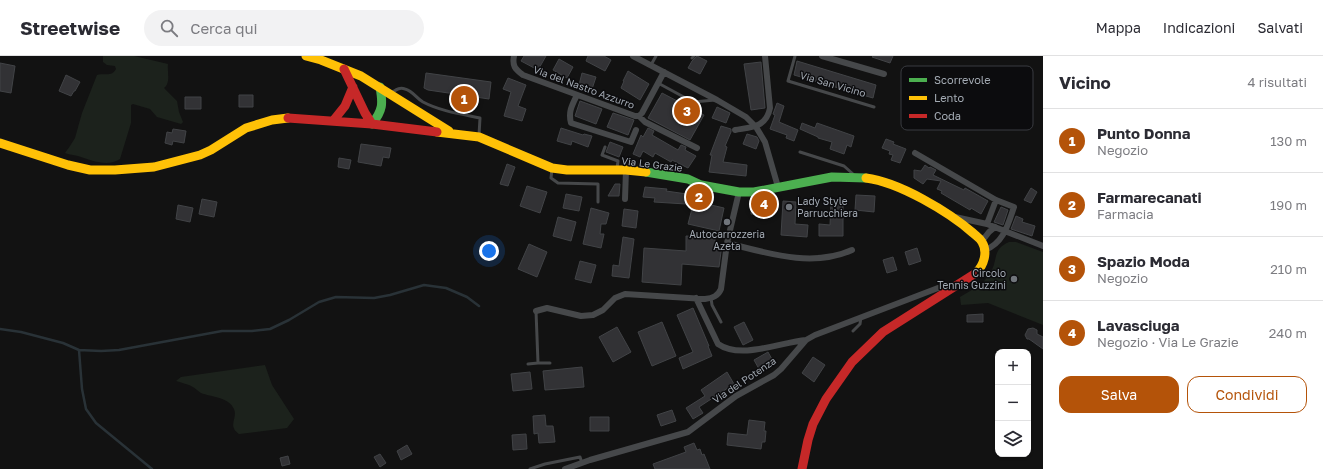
<!DOCTYPE html>
<html lang="it">
<meta charset="utf-8">
<style>
body{margin:0;font-family:"Golos Text",sans-serif;background:#f2f2f3;color:#2b2b33}
.controls{position:absolute;right:12px;bottom:12px;display:grid;overflow:hidden;border-radius:8px;box-shadow:0 1px 3px #0004}
.controls button{width:36px;height:36px;display:grid;place-items:center;padding:0;border:0;border-bottom:1px solid #e1e1e2;background:#fff;color:#2b2b33;font:20px sans-serif}
.you{position:absolute;left:489px;top:195px;width:14px;height:14px;margin:-10px;border:3px solid #fff;border-radius:50%;background:#1a73e8;box-shadow:0 0 0 6px #1a73e833}
.badge{display:grid;place-items:center;width:26px;height:26px;border-radius:50%;background:#b45309;color:#fff;font-size:13px;font-weight:700}
.pin{position:absolute;translate:-50% -50%;border:2px solid #fff;box-shadow:0 1px 4px #0006}
.list{margin:0;padding:0;list-style:none}
h2{display:flex;justify-content:space-between;align-items:center;height:52px;margin:0;padding:0 16px;font-size:17px}
h2 small{font-size:13px;font-weight:400;color:#7c7c81}
.list li{display:grid;grid-template-columns:26px 1fr auto;gap:12px;align-items:center;box-sizing:border-box;height:64px;padding:0 16px;border-top:1px solid #e1e1e2}
.list b{display:block;font-size:15px;white-space:nowrap}
.list p{margin:0;font-size:13px;white-space:nowrap;color:#7c7c81}
.list em{font-size:13px;font-style:normal;color:#7c7c81}
.actions{display:flex;gap:8px;padding:12px 16px}
.actions a{flex:1;padding:9px 0;border:1px solid #b45309;border-radius:12px;text-align:center;font-size:14px;color:#b45309}
.actions .main{background:#b45309;color:#fff}
.icon{flex:none;width:22px;height:22px;fill:none;stroke:currentColor;stroke-width:2;stroke-linecap:round;stroke-linejoin:round}
.map{position:relative;flex:none;width:1043px;height:413px;overflow:hidden}
header{display:flex;align-items:center;gap:24px;box-sizing:border-box;height:56px;padding:0 20px;background:#fff;border-bottom:1px solid #e1e1e2}
header strong{font-size:19px}
nav{display:flex;gap:22px;margin-inline-start:auto;font-size:14px}
.search{width:280px;height:36px;background:#f2f2f3;display:flex;align-items:center;gap:10px;box-sizing:border-box;padding:0 14px;border-radius:22px;color:#7c7c81;font-size:15px}
main{display:flex}
aside{flex:1;background:#fff}
.map>svg:first-child{display:block}
</style>
<header>
<strong>Streetwise</strong>
<div class="search"><svg class="icon" aria-label="search" viewBox="0 0 24 24"><circle cx="10" cy="10" r="6"/><path d="M15 15l6 6"/></svg>Cerca qui</div>
<nav><a>Mappa</a><a>Indicazioni</a><a>Salvati</a></nav>
</header>
<main>
<div class="map">
<svg width="1043" height="413" viewBox="0 0 1043 413">
<rect width="100%" height="100%" fill="#121212"/>
<!-- green -->
<path fill="#1c221c" d="M 103,0 L 134,0 L 168,8 C 167,17 171,26 164,32 L 177,45 L 179,56 L 183,66 L 181,68 L 157,61 L 150,53 L 133,48 L 131,49 L 131,67 L 120,103 C 108,111 93,105 81,101 C 76,99 70,99 65,97 L 70,90 L 75,82 L 82,57 L 97,19 C 105,17 112,21 116,13 L 115,10 L 107,9 L 103,6 Z
M 1009,186 L 1016,186 L 1043,196 L 1043,269 L 988,247 L 961,249 L 960,241 C 971,234 984,229 990,217 C 999,204 991,194 1009,186 Z
M 265,309 L 272,329 L 294,363 L 287,372 L 239,378 C 227,369 238,363 234,353 C 229,341 211,341 201,337 C 198,335 196,333 193,331 C 188,328 182,327 176,325 L 181,321 Z"/>
<g fill="none" stroke-linecap="round" stroke-linejoin="round">
<!-- stream -->
<path stroke="#293237" stroke-width="2.5" d="M 0,273 L 21,276 L 63,287 L 79,294 L 101,295 L 119,294 L 222,275 L 252,275 L 270,273 L 289,264 L 319,246 L 336,241 L 374,242 L 390,239 L 424,229 L 446,232 L 467,241 L 479,250
M 79,294 L 82,333 L 86,353 L 96,367 L 152,413"/>
</g>
<!-- building -->
<path fill="#323235" stroke="#414346" d="M 524,0 L 546,0 L 538,14 L 521,5 Z
M 588,0 L 604,0 L 611,4 L 605,15 L 586,5 Z
M 697,0 L 707,5 L 700,18 L 688,12 L 692,5 Z
M 873,0 L 893,0 L 890,7 L 872,1 Z
M 559,3 L 573,11 L 567,22 L 553,14 Z
M 797,5 L 876,29 L 873,42 L 794,19 Z
M 761,6 L 765,52 L 751,54 L 744,8 Z
M 0,7 L 15,10 L 11,37 L 0,35 Z
M 628,15 L 649,28 L 640,44 L 621,32 L 624,25 L 623,25 Z
M 426,17 L 491,26 L 489,43 L 428,34 L 424,32 Z
M 582,17 L 596,21 L 592,33 L 579,29 Z
M 66,19 L 80,26 L 75,35 L 74,35 L 71,40 L 59,35 Z
M 508,22 L 526,29 L 518,50 L 526,53 L 522,65 L 504,60 L 511,36 L 503,33 Z
M 662,37 L 704,59 L 690,84 L 648,62 Z
M 239,39 L 253,39 L 253,51 L 239,51 Z
M 185,41 L 201,41 L 201,53 L 185,53 Z
M 580,45 L 602,53 L 596,68 L 575,60 Z
M 777,47 L 784,50 L 779,66 L 798,74 L 794,85 L 786,82 L 787,79 L 770,73 L 775,59 L 773,58 Z
M 717,51 L 730,57 L 726,67 L 712,62 Z
M 613,57 L 634,64 L 628,79 L 607,71 Z
M 802,67 L 815,72 L 817,67 L 854,80 L 851,91 L 847,89 L 844,98 L 830,93 L 832,86 L 818,82 L 818,81 L 800,73 Z
M 721,70 L 731,73 L 731,76 L 725,90 L 727,91 L 723,106 L 747,109 L 746,120 L 709,116 L 712,99 L 710,99 Z
M 561,72 L 583,79 L 584,78 L 592,80 L 588,91 L 572,85 L 571,89 L 557,85 Z
M 648,72 L 654,75 L 652,79 L 678,94 L 681,89 L 686,91 L 685,94 L 696,100 L 688,112 L 672,104 L 671,106 L 655,97 L 653,101 L 643,95 L 640,101 L 633,98 L 641,79 L 643,81 Z
M 173,73 L 186,75 L 184,87 L 173,85 L 172,89 L 165,87 L 167,76 L 172,77 Z
M 747,78 L 757,81 L 759,85 L 756,93 L 743,88 Z
M 886,83 L 894,86 L 893,88 L 906,93 L 900,107 L 891,104 L 893,99 L 889,98 L 890,95 L 882,92 Z
M 610,86 L 623,91 L 619,101 L 606,96 Z
M 361,88 L 391,92 L 389,102 L 383,101 L 381,110 L 358,106 Z
M 339,102 L 351,104 L 349,113 L 338,111 Z
M 507,108 L 515,111 L 508,130 L 500,128 Z
M 925,109 L 929,112 L 930,111 L 936,114 L 933,119 L 964,134 L 965,132 L 988,145 L 981,158 L 971,152 L 970,154 L 941,137 L 942,135 L 937,133 L 941,125 L 927,123 L 923,128 L 914,122 L 914,114 L 921,115 Z
M 615,128 L 620,128 L 619,140 L 608,140 Z
M 527,130 L 547,136 L 540,157 L 520,150 Z
M 645,131 L 667,133 L 666,135 L 687,138 L 686,148 L 654,146 L 655,142 L 643,141 Z
M 1031,132 L 1037,136 L 1031,147 L 1024,144 Z
M 566,138 L 582,141 L 579,155 L 563,152 Z
M 856,139 L 875,140 L 874,156 L 855,154 Z
M 202,143 L 217,146 L 214,161 L 199,158 Z
M 694,145 L 724,152 L 719,175 L 688,168 Z
M 783,145 L 796,146 L 795,168 L 808,169 L 807,181 L 781,179 Z
M 752,146 L 766,146 L 765,159 L 751,158 Z
M 831,146 L 843,146 L 843,180 L 819,180 L 819,168 L 830,169 Z
M 178,149 L 193,152 L 190,166 L 176,163 Z
M 1001,151 L 1008,154 L 1003,169 L 994,166 Z
M 591,152 L 609,157 L 606,168 L 601,168 L 600,178 L 604,178 L 601,192 L 583,188 Z
M 624,153 L 638,155 L 636,172 L 622,170 Z
M 1016,160 L 1023,163 L 1022,166 L 1035,170 L 1032,180 L 1011,173 Z
M 558,161 L 576,166 L 571,185 L 553,180 Z
M 686,180 L 715,182 L 715,187 L 722,188 L 719,211 L 682,208 L 681,229 L 642,226 L 644,192 L 686,195 Z
M 623,181 L 634,183 L 629,222 L 612,220 L 613,209 L 619,210 Z
M 529,188 L 547,196 L 537,221 L 518,213 Z
M 917,192 L 921,205 L 909,209 L 905,196 Z
M 893,201 L 897,214 L 887,217 L 883,204 Z
M 580,205 L 596,209 L 591,227 L 575,223 Z
M 693,252 L 709,290 L 708,290 L 712,300 L 683,313 L 679,302 L 693,296 L 677,259 Z
M 983,258 L 983,266 L 967,266 L 967,259 Z
M 662,266 L 676,300 L 652,310 L 638,276 Z
M 744,266 L 753,284 L 743,289 L 734,271 Z
M 617,271 L 631,296 L 613,306 L 599,281 Z
M 1033,272 L 1037,274 L 1037,278 L 1043,281 L 1043,293 L 1029,283 L 1027,283 L 1025,279 L 1028,273 Z
M 768,296 L 773,305 L 770,307 L 772,309 L 764,314 L 762,311 L 759,313 L 754,304 Z
M 813,301 L 825,309 L 814,326 L 802,317 Z
M 582,311 L 584,331 L 545,334 L 543,315 Z
M 530,316 L 532,333 L 513,335 L 511,318 Z
M 727,316 L 734,328 L 699,351 L 703,357 L 693,363 L 686,352 L 705,340 L 701,334 Z
M 672,354 L 676,365 L 661,370 L 657,359 Z
M 545,359 L 546,370 L 553,370 L 555,386 L 539,387 L 538,377 L 534,378 L 533,360 Z
M 590,361 L 609,361 L 609,375 L 590,375 Z
M 749,364 L 765,366 L 764,375 L 766,375 L 765,386 L 762,386 L 761,393 L 727,389 L 728,377 L 747,379 Z
M 526,378 L 527,393 L 513,394 L 512,379 Z
M 694,387 L 697,394 L 700,393 L 702,399 L 704,398 L 710,413 L 655,413 L 653,408 L 686,396 L 684,391 Z
M 407,389 L 412,398 L 401,404 L 397,395 Z
M 380,398 L 386,407 L 380,411 L 374,401 Z
M 288,400 L 290,408 L 282,410 L 280,402 Z"/>
<g fill="none" stroke-linecap="round" stroke-linejoin="round">
<!-- lane -->
<path stroke="#46484a" stroke-width="3" d="M 795,0 L 788,25 L 874,51
M 692,2 L 694,0
M 651,9 L 656,0
M 658,27 L 693,46 L 715,44
M 391,37 C 396,34 399,31 405,33 C 413,35 416,42 423,46 C 440,55 461,58 480,62 L 479,79
M 605,91 L 602,99 L 618,105 L 617,112
M 800,96 L 844,110 L 853,118
M 552,113 L 551,122 L 558,127 L 598,128 L 598,146
M 711,242 L 712,249 L 721,266
M 536,255 L 538,307 L 550,307
M 853,275 L 860,268 L 861,261
M 528,308 L 538,307
M 530,413 L 545,408 L 580,401 L 582,407"/>
<!-- street -->
<path stroke="#46484a" stroke-width="6" d="M 514,0 C 512,10 515,13 523,19 L 635,60 L 639,60 L 642,57 L 664,16
M 633,0 L 717,44 L 746,61 L 756,71 L 765,86 L 778,131
M 822,0 L 884,18
M 577,39 C 572,49 568,56 571,67 L 631,86 L 636,74
M 639,60 L 645,66 L 697,92
M 735,74 C 751,71 766,72 770,52 L 765,0
M 915,97 L 996,144 L 1014,151 C 1008,168 1004,187 985,194
M 625,143 L 626,114
M 955,161 L 987,168 L 1043,190
M 987,168 L 996,144
M 982,185 L 989,176 L 995,171
M 727,187 C 767,197 812,212 852,194
M 696,242 L 718,288 C 741,304 781,286 806,284
M 536,255 L 547,252 L 581,260 L 593,259 L 603,254 L 615,242 L 625,238 L 705,243 C 713,242 718,240 721,233 L 727,187 L 739,136
M 565,413 L 590,404 L 688,376 L 736,340 L 774,319 L 781,313 L 806,284 L 815,279 L 938,232 L 943,232 L 949,235"/>
<!-- fast -->
<path stroke="#4caf50" stroke-width="9" d="M 372,68 C 383,54 383,48 380,31
M 646,116 L 688,123 L 701,129 L 739,136 L 754,136 L 832,121 L 866,122"/>
<!-- slow -->
<path stroke="#ffc107" stroke-width="9" d="M 306,0 L 321,4 L 361,20 L 449,75
M 437,76 L 479,81 L 552,112 L 567,114 L 626,114 L 646,116
M 0,87 L 68,109 L 90,114 L 115,114 L 154,111 L 200,99 L 211,94 L 246,72 L 272,64 L 288,62
M 866,122 C 899,126 949,156 973,177 C 976,180 980,182 982,186 C 988,196 984,209 976,217"/>
<!-- jam -->
<path stroke="#c62828" stroke-width="9" d="M 344,13 L 365,57 L 372,68
M 288,62 L 372,68 L 437,76
M 333,65 L 345,50 L 353,31
M 802,413 L 808,384 L 813,368 L 826,343 L 852,306 L 883,276 L 976,217"/>
</g>
<!-- markers -->
<g fill="#70757b" stroke="#0c0c0e" stroke-width="1.5">
<circle cx="789" cy="151" r="4"/>
<circle cx="727" cy="166" r="4"/>
<circle cx="1014" cy="223" r="4"/>
</g>
<g text-anchor="middle" dominant-baseline="central" stroke-width="3" stroke-linejoin="round" paint-order="stroke">
<!-- street labels -->
<g font-size="10" fill="#a3aab3" stroke="#0c0c0e">
<text transform="translate(833 28) rotate(16)">Via San Vicino</text>
<text transform="translate(584 31) rotate(20)">Via del Nastro Azzurro</text>
<text transform="translate(652 108) rotate(7)">Via Le Grazie</text>
<text transform="translate(744 324) rotate(-34)">Via del Potenza</text>
</g>
<!-- poi labels -->
<g font-size="10" fill="#a3aab3" stroke="#0c0c0e" text-anchor="start">
<text x="797" y="145">Lady Style<tspan x="797" dy="12">Parrucchiera</tspan></text>
<text x="727" y="178" text-anchor="middle">Autocarrozzeria<tspan x="727" dy="12">Azeta</tspan></text>
<text x="1006" y="217" text-anchor="end">Circolo<tspan x="1006" dy="12">Tennis Guzzini</tspan></text>
</g>
</g>
<!-- legend -->
<rect x="901" y="10" width="132" height="64" rx="6" fill="#0c0c0e" stroke="#393b40" stroke-width="1"/>
<rect x="909" y="22" width="18" height="4" fill="#4caf50"/>
<rect x="909" y="40" width="18" height="4" fill="#ffc107"/>
<rect x="909" y="58" width="18" height="4" fill="#c62828"/>
<g font-size="11" fill="#a3aab3">
<text x="934" y="28">Scorrevole</text>
<text x="934" y="46">Lento</text>
<text x="934" y="64">Coda</text>
</g>
</svg>
<div class="controls">
<button>+</button>
<button>−</button>
<button><svg class="icon" aria-label="layers" viewBox="0 0 24 24"><path d="M12 4l9 5-9 5-9-5zM3 14l9 5 9-5"/></svg></button>
</div>
<div class="you"></div>
<div class="pin badge" style="left:464px;top:43px">1</div>
<div class="pin badge" style="left:699px;top:141px">2</div>
<div class="pin badge" style="left:687px;top:55px">3</div>
<div class="pin badge" style="left:764px;top:148px">4</div>
</div>
<aside>
<h2>Vicino<small>4 risultati</small></h2>
<ul class="list">
<li><span class="badge">1</span><div><b>Punto Donna</b><p>Negozio</p></div><em>130 m</em></li>
<li><span class="badge">2</span><div><b>Farmarecanati</b><p>Farmacia</p></div><em>190 m</em></li>
<li><span class="badge">3</span><div><b>Spazio Moda</b><p>Negozio</p></div><em>210 m</em></li>
<li><span class="badge">4</span><div><b>Lavasciuga</b><p>Negozio · Via Le Grazie</p></div><em>240 m</em></li>
</ul>
<div class="actions"><a class="main">Salva</a><a>Condividi</a></div>
</aside>
</main>
